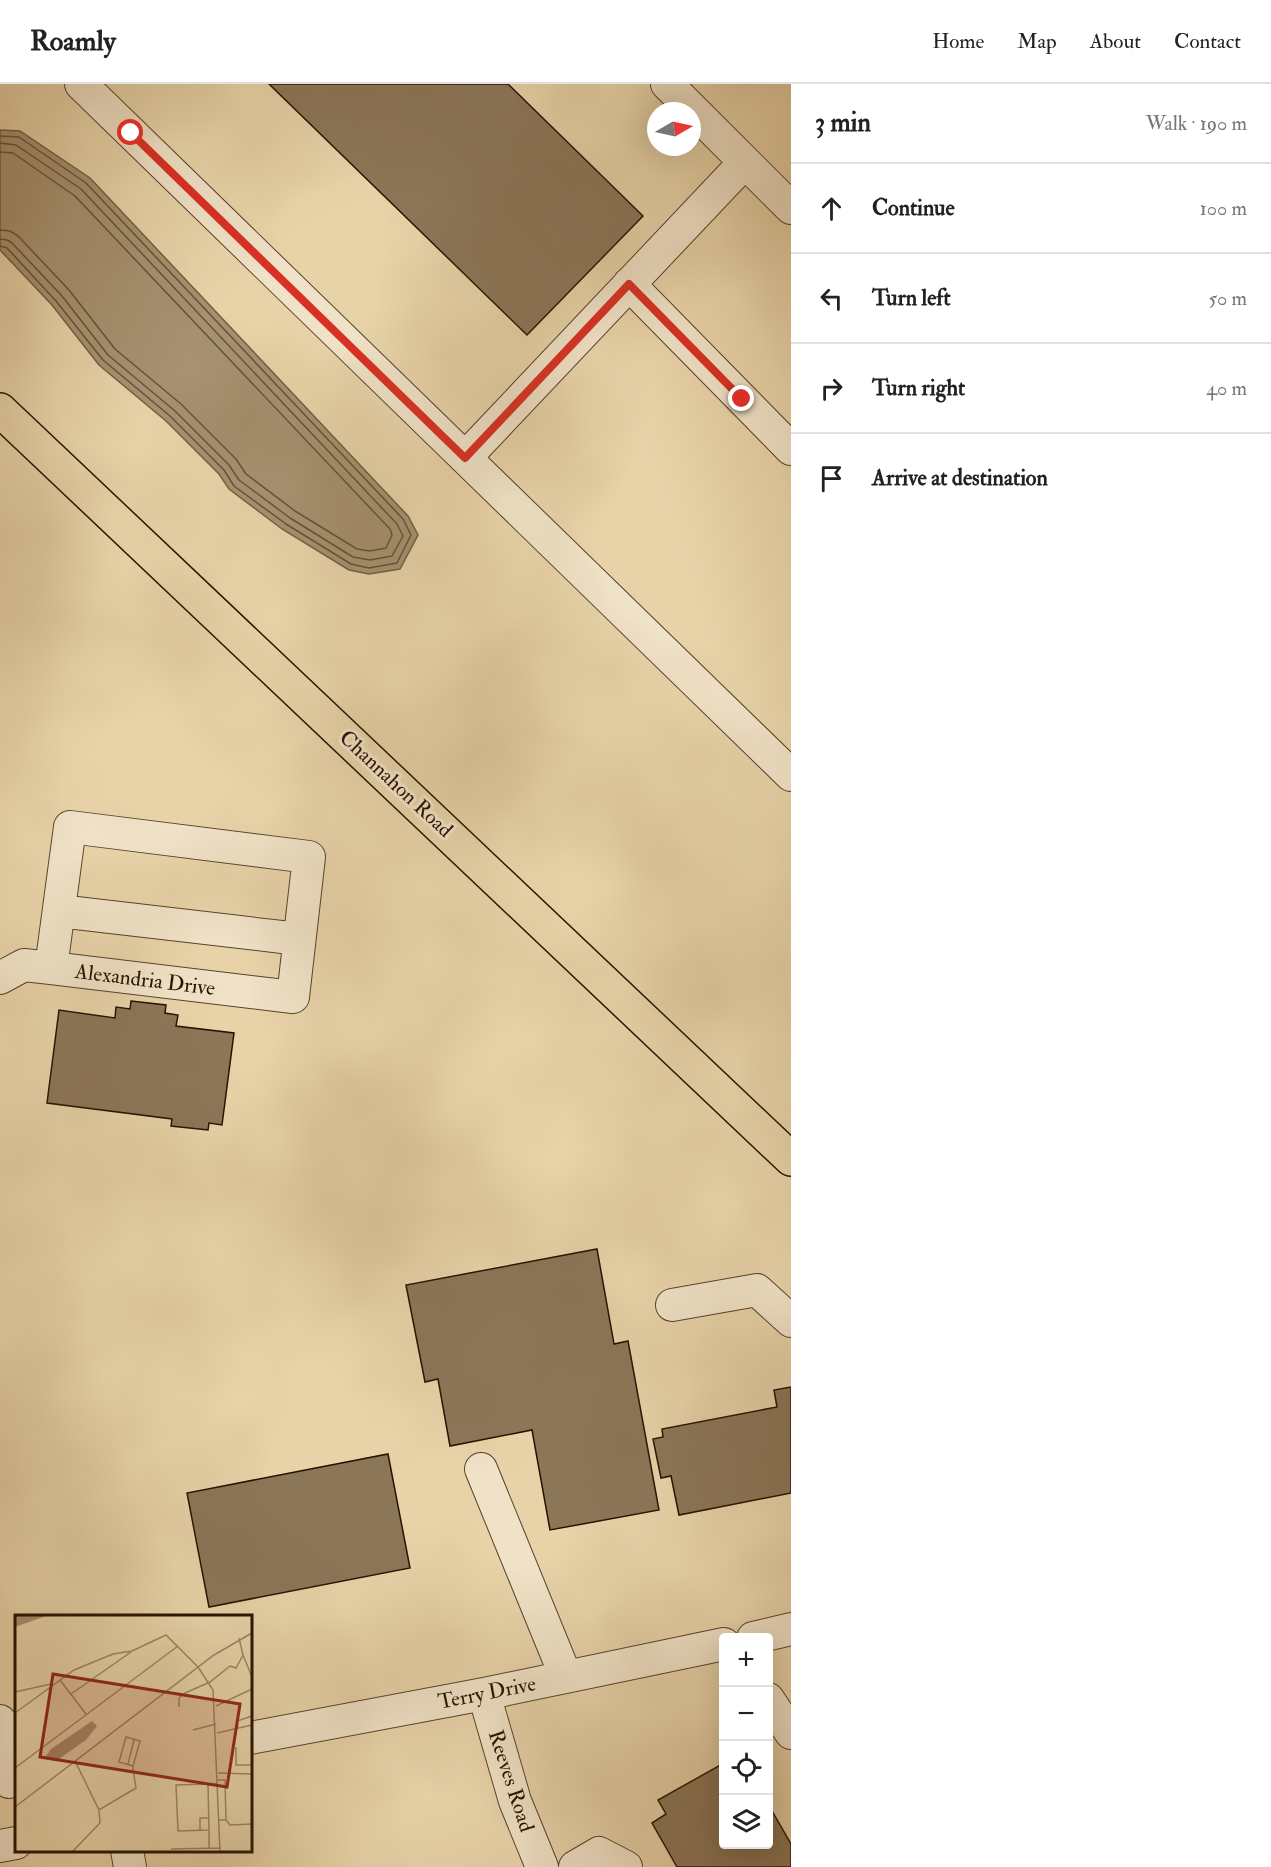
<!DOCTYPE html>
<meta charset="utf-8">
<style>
body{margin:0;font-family:"IM FELL Double Pica",serif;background:#f6f6f6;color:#222}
.controls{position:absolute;right:18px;bottom:18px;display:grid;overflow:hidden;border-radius:6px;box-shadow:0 6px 24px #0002}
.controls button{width:54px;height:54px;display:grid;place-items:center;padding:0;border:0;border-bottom:2px solid #e0e0e0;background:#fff;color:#222;font:30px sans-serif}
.compass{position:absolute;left:647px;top:18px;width:54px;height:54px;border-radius:50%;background:#fff;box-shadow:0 6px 24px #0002;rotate:81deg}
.stop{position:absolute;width:18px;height:18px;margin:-14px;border:4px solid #d93025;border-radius:50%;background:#fff}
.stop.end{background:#d93025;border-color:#fff;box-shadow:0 2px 6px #0008}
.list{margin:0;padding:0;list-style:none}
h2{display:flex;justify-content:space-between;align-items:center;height:78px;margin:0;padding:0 24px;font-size:26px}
h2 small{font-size:20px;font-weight:400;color:#767676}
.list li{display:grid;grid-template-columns:39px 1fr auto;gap:18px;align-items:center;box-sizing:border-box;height:90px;padding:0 24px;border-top:2px solid #e0e0e0}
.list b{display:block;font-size:22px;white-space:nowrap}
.list em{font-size:20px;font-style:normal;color:#767676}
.icon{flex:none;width:33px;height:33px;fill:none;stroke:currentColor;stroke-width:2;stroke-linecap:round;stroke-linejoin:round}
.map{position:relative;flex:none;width:791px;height:1783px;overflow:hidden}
header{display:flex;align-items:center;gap:36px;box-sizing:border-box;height:84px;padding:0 30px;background:#fff;border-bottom:2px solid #e0e0e0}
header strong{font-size:28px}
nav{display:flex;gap:33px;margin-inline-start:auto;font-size:21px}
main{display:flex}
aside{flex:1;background:#fff}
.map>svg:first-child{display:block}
</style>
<header>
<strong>Roamly</strong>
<nav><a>Home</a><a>Map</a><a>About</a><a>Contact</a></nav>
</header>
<main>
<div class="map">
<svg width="791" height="1783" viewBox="0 0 791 1783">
<rect width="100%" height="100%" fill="#e8d3a9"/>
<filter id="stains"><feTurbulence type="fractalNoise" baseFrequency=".00333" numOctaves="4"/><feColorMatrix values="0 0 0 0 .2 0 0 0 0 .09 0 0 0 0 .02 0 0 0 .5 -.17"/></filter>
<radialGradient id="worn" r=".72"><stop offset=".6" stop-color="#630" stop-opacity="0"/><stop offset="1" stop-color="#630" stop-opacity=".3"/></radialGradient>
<!-- water -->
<path fill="#a69170" stroke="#735e43" stroke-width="1.5" d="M 0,46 L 20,47 L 90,94 L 408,432 L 418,451 L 400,485 L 369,490 L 349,486 L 282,445 L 229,405 L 219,390 L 166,337 L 99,281 L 52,221 L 0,166 Z"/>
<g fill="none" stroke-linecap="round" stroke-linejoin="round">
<!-- shore -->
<path stroke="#665238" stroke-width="1.5" d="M 0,52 L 19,53 L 86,99 L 403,435 L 411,451 L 397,479 L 369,484 L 351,480 L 286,440 L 234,402 L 224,386 L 170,332 L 103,276 L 56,217 L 7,164 L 0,162
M 0,59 L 16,61 L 81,105 L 397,440 L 403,452 L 392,472 L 370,476 L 353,473 L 290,434 L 239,396 L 229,381 L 175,327 L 108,271 L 62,212 L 12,159 L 7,156 L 0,155
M 0,68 L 13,69 L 75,112 L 390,445 L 392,451 L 386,464 L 370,467 L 357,465 L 295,427 L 246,390 L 236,375 L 181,320 L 115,265 L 69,206 L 18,152 L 10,147 L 0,146"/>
</g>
<!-- building -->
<path fill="#8b7658" stroke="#271200" stroke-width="1.5" d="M 269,0 L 508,0 L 643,132 L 527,251 Z
M 131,917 L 166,921 L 165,929 L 178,931 L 176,942 L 234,949 L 222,1041 L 209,1039 L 208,1046 L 171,1042 L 172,1035 L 47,1019 L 59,926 L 115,934 L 116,923 L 130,925 Z
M 597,1165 L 614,1260 L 628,1257 L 659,1426 L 550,1446 L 532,1346 L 450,1362 L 438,1295 L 425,1298 L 406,1201 Z
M 791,1303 L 791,1409 L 679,1431 L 671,1392 L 661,1394 L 653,1355 L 663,1353 L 662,1345 L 777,1323 L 774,1306 Z
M 388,1370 L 410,1484 L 209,1523 L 187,1409 Z
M 724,1679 L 724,1760 L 768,1760 L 768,1720 L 791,1760 L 791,1783 L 677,1783 L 652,1739 L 666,1730 L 658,1716 Z"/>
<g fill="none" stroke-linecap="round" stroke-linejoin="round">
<!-- minor casing -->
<g stroke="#57422a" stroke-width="34">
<path id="minor" d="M 81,0 L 791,691
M 667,0 L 791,124
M 629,200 L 791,365
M 465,374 L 745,78
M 59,827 L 299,855
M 0,894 L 24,881 L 51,884 L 293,913 L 309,773 L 70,743 L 51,884
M 672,1221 L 757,1206 L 791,1237
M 481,1385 L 566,1593
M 753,1554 L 791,1545
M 484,1610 L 515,1717 L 542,1783
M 768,1615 L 791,1649
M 0,1637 L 9,1698
M 250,1654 L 484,1610 L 724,1560
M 0,1762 L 16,1759
M 127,1766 L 130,1783
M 575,1783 L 599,1769 L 626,1783"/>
</g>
<!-- major casing -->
<g stroke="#271200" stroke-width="36">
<path id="major" d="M 0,326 L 791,1075"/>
</g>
<!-- minor -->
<use href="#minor" stroke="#f0e2c7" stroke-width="32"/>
<!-- major -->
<use href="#major" stroke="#e8d3a9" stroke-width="33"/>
</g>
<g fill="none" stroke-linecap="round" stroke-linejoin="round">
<!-- route -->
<path stroke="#d93025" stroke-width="8" d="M 131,49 L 465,374 L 629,200 L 742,315"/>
</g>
<g text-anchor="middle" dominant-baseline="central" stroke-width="6" stroke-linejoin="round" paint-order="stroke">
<!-- street labels -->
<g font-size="21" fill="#271200" stroke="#f0e2c7">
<text transform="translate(396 700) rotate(43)">Channahon Road</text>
<text transform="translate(145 896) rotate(7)">Alexandria Drive</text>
<text transform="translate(487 1609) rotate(-11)">Terry Drive</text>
<text transform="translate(511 1697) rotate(72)">Reeves Road</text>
</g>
</g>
<!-- overview -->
<g transform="translate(15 1531)">
<rect width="237" height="237" fill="#e8d3a9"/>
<path d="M 4,0 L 34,0 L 0,12 L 0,1 ZM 77,106 L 82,111 L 71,125 L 41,146 L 29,144 L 36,134 Z" fill="#a69170"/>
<path fill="none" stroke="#9b8665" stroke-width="1.5" d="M 228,40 L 237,62M 45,65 L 71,99M 0,77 L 36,69M 56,79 L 116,37M 201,91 L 237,74M 164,92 L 164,83 L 170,78 L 195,67 L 215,51 L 221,53 L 228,40 L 224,23M 0,98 L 59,55 L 98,39 L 117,36 L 151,20 L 183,52 L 198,75 L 205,237M 223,114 L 222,106 L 237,101M 178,115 L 201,109M 202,118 L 237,110M 221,132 L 221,150 L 237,150M 60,146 L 84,195 L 121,173 L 118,154 L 118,151 L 125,126 L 111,122 L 104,147 L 118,151M 113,149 L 119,125M 0,153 L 163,31M 203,158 L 237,159M 203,165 L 210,165 L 211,205 L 204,205M 193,169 L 194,215 L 163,216 L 161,170 L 193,169 L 203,169M 0,192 L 199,40 L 237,18M 211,205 L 215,210 L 237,209M 185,215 L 185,203 L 193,203M 194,215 L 194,234M 156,234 L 205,233M 57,237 L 85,208 L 84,195"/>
<path fill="#8f2418" fill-opacity="0.15" stroke="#8f2418" stroke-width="3" d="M 38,59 L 225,89 L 212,172 L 25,142 Z"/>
<rect width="237" height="237" fill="none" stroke="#271200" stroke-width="3"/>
</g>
<rect width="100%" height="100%" filter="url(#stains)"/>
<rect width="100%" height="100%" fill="url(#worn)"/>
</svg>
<div class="controls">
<button>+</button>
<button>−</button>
<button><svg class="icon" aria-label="locate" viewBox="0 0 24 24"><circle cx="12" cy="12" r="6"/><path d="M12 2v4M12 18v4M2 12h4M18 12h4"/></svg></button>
<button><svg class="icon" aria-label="layers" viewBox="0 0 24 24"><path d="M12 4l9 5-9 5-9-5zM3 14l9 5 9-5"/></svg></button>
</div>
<svg class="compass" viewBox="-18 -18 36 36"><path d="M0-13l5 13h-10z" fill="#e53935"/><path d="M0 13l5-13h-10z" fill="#767676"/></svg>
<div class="stop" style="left:131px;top:49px"></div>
<div class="stop end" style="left:742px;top:315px"></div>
</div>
<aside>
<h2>3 min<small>Walk · 190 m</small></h2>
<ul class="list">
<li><svg class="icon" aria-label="ahead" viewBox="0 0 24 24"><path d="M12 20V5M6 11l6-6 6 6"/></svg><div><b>Continue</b></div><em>100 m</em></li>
<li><svg class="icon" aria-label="left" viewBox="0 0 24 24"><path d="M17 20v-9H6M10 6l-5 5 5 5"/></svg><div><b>Turn left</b></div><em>50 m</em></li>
<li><svg class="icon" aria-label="right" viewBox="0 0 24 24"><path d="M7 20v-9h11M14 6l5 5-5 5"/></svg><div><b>Turn right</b></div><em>40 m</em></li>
<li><svg class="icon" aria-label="arrive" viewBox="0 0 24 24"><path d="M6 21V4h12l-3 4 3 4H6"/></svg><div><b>Arrive at destination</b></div></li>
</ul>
</aside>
</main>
